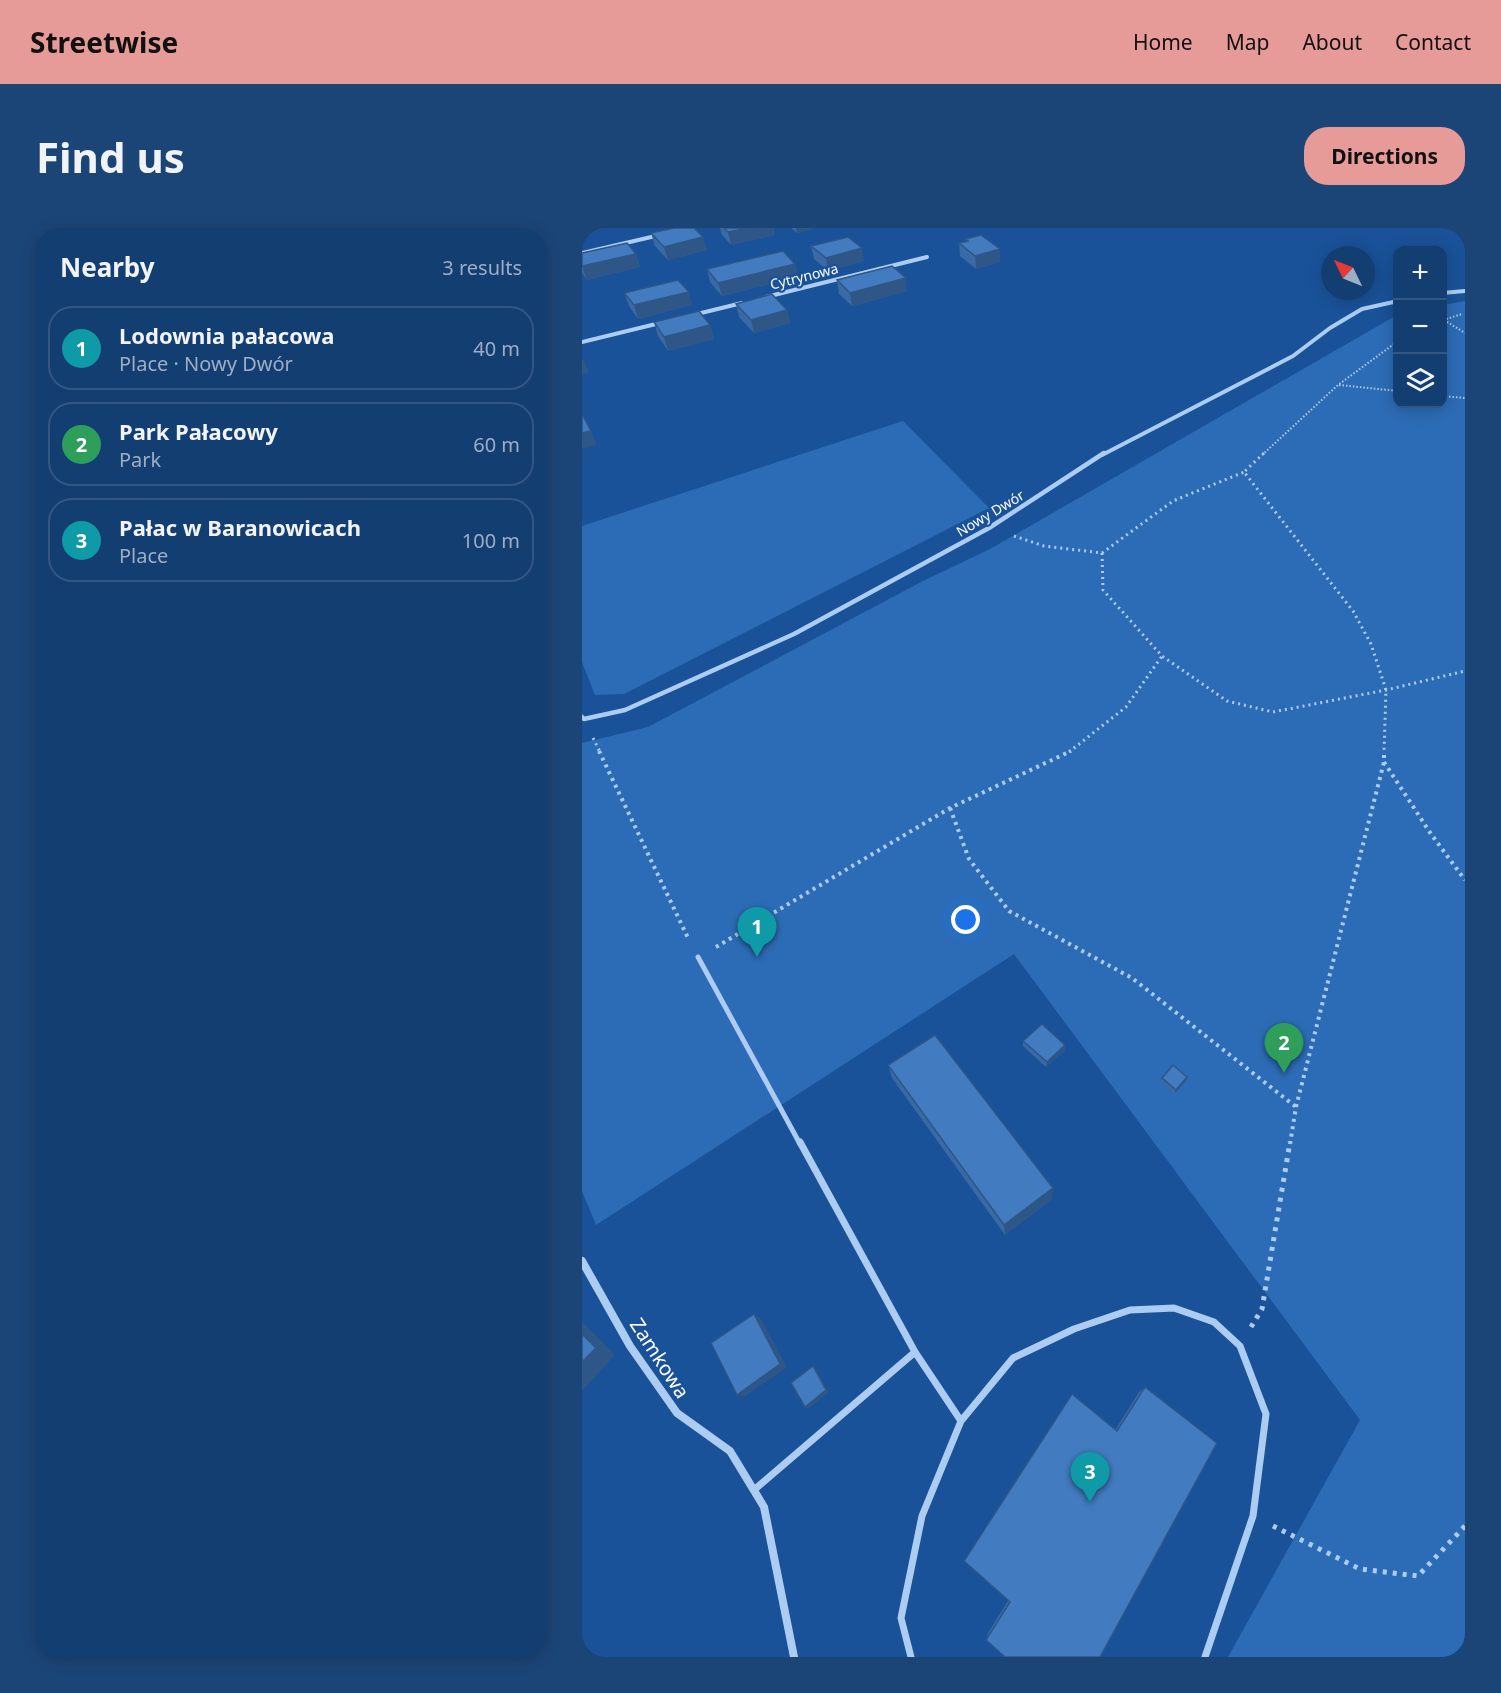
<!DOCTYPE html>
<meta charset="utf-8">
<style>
body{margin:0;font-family:"Noto Sans",sans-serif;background:#1c4577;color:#f1f3f6}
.controls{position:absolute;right:18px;top:18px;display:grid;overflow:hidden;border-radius:12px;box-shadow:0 3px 15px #0003}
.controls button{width:54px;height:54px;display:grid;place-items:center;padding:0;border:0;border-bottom:2px solid #325784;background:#133e72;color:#f1f3f6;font:30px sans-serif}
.compass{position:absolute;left:739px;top:18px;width:54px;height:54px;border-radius:50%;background:#133e72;box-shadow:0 3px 15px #0003;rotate:313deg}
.you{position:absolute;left:384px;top:692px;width:21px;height:21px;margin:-15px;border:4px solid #fff;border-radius:50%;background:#1a73e8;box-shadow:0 0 0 9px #1a73e833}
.badge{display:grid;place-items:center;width:39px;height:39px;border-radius:50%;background:#e69b98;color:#fff;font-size:20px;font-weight:700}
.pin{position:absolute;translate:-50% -50px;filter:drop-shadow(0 2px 3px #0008)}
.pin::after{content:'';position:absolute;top:32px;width:21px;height:18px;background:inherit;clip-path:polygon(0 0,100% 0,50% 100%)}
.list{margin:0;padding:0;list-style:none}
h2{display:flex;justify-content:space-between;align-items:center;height:78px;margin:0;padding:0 24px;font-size:26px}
h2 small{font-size:20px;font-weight:400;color:#9daec4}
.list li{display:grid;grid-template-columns:39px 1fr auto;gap:18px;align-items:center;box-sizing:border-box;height:84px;margin:0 12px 12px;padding:0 12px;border:2px solid #325784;border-radius:24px}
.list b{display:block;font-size:22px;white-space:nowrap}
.list p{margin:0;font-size:20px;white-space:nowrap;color:#9daec4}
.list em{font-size:20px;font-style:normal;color:#9daec4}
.icon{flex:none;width:33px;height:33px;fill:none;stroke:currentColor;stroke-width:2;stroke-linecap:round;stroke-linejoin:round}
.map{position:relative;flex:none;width:883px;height:1429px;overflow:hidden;border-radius:24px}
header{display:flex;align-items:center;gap:36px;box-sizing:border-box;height:84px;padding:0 30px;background:#e69b98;color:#111}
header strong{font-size:28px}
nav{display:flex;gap:33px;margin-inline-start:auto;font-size:21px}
.intro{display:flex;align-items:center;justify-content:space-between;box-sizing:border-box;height:144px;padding:0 36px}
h1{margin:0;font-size:42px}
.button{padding:15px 27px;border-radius:24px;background:#e69b98;color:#111;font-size:21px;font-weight:700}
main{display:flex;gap:36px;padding:0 36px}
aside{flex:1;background:#133e72;border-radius:24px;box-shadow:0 3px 15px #0003}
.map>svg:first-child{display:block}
</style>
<header>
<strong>Streetwise</strong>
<nav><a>Home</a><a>Map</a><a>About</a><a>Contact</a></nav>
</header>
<div class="intro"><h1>Find us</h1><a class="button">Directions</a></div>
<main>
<aside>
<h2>Nearby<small>3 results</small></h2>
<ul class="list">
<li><span class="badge" style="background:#0f9aa8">1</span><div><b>Lodownia pałacowa</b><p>Place · Nowy Dwór</p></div><em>40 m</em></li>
<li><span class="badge" style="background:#2e9e5b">2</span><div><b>Park Pałacowy</b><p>Park</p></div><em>60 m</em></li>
<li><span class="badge" style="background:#0f9aa8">3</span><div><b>Pałac w Baranowicach</b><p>Place</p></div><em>100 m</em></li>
</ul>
</aside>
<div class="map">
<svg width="883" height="1429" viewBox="0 0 883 1429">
<rect width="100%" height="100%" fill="#195298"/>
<!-- green -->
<path fill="#2c6cb6" d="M 883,73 L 883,1429 L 646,1429 L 778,1192 L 432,726 L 14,997 L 0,963 L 0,515 L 66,499 L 341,353 L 408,321 L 815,87 L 816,176 L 860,176 L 861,77 Z
M 321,193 L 407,280 L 42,466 L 13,467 L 0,434 L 0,298 Z"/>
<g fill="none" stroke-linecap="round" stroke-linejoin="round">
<!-- path-far3 -->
<path stroke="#adccf1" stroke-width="2" stroke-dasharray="1.5 2" stroke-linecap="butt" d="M 861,92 L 880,86
M 862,92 L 883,105
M 757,157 L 816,163
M 860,168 L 883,170
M 680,227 L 756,157 L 816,113"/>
<!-- path-far2 -->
<path stroke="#adccf1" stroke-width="3" stroke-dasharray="2 4" stroke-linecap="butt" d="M 682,225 L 662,244 L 771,383 L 789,416 L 804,462 L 802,524
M 432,308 L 462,318 L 520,325 L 591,273 L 662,244
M 520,325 L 521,362 L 580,428 L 645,473 L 691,484 L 804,462 L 883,443
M 11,510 L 18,524
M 487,524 L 544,479 L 580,428"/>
<!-- path-far1 -->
<path stroke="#adccf1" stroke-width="4" stroke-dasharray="3 4.5" stroke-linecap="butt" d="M 17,523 L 107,712
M 802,534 L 849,606 L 883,652
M 368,580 L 387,631 L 427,683 L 550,750 L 714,879
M 134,719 L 368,580 L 489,523
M 708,916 L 714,879 L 802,534 L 802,523"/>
<!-- path -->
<path stroke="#adccf1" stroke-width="5" stroke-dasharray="4 6" stroke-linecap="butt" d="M 669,1099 L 680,1081 L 708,914
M 691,1298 L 778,1341 L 836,1348 L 883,1298"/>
<!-- pedestrian-far1 -->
<path stroke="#adccf1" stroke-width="5" d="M 116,729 L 218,916"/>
<!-- pedestrian -->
<path stroke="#adccf1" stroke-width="7" d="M 379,1193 L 431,1130 L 492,1101 L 548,1082 L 592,1080 L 632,1094 L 658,1118 L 684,1186 L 671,1288 L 623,1429
M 172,1262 L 333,1124 L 218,914
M 329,1429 L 319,1390 L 340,1288 L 379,1193 L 333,1124"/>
<!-- minor-far2 -->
<path stroke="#adccf1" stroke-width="4" d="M 0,25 L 78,7
M 860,65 L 883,63
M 184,69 L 345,29
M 111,87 L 160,75
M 0,114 L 78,95
M 520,227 L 711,128 L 748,100 L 780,81 L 816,73"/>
<!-- minor-far1 -->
<path stroke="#adccf1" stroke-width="4.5" d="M 0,489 L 2,491 L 43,482 L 212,406 L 407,300 L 522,225"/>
<!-- minor -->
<path stroke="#adccf1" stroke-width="8" d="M 0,1033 L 48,1118 L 95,1185 L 148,1223 L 182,1279 L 212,1429"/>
</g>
<!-- wall -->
<path fill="#396aa4" d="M 138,0 L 192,0 L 193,7 L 149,17 L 140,7 Z
M 209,0 L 233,0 L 215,5 Z
M 69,5 L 121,9 L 125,22 L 86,32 L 73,18 Z
M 384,11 L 418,34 L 394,41 L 378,28 L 377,15 L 384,14 Z
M 229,18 L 282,33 L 246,43 L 232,31 Z
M 0,25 L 54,26 L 58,39 L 5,52 L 0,45 Z
M 213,36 L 216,49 L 140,68 L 128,54 L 125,41 Z
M 255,52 L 325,63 L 270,78 L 257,66 Z
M 42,65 L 110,77 L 56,91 L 47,78 Z
M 154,76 L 205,82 L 208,95 L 172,105 L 157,89 Z
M 72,94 L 128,97 L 132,111 L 86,123 L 76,108 Z
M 441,813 L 483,817 L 483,822 L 464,839 L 441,818 Z
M 306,837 L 470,971 L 423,1007 L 310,850 Z
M 580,850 L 603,854 L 592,866 L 579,855 Z
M 563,1159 L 404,1412 L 406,1405 L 426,1373 L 557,1164 Z"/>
<!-- shaded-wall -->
<path fill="#2e5686" d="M 0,0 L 22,0 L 0,5 Z
M 166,0 L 192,0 L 193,7 L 149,17 L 146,4 Z
M 214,0 L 233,0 L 215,5 Z
M 121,9 L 125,22 L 86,32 L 82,19 Z
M 280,20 L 282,33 L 246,43 L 244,30 Z
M 418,21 L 418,34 L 394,41 L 393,28 Z
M 54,26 L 58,39 L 5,52 L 0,39 Z
M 213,36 L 216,49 L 140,68 L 136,55 Z
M 324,50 L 325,63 L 270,78 L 268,65 Z
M 107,64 L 110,77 L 56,91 L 52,77 Z
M 205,82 L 208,95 L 172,105 L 169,92 Z
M 128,97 L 132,111 L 86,123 L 82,109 Z
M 0,132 L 2,132 L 7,145 L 0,147 Z
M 9,203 L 15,217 L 0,221 L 0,205 Z
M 483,817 L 483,822 L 464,839 L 465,834 Z
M 605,849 L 603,854 L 592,866 L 594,862 Z
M 471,960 L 470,971 L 423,1007 L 422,997 Z
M 172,1086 L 179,1091 L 205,1139 L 162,1169 L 155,1167 Z
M 0,1094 L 33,1127 L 0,1163 Z
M 231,1138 L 233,1140 L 247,1164 L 226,1181 L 223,1179 Z"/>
<!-- building -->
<path fill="#427bbf" stroke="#2e5686" stroke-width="1.5" d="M 92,0 L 112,0 L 121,9 L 82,19 L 69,5 Z
M 142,0 L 166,0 L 146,4 Z
M 399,7 L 418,21 L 393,28 L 377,15 L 386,13 L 384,11 Z
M 266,9 L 280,20 L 244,30 L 229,18 Z
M 45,15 L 54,26 L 0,38 L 0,25 Z
M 201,23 L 213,36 L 136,55 L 125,41 Z
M 310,38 L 324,50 L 268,65 L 255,52 Z
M 96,52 L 107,64 L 52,77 L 42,65 Z
M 190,66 L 205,82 L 169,92 L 154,76 Z
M 117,83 L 128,97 L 82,109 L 72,94 Z
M 0,188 L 1,188 L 9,203 L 0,205 Z
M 460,796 L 483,817 L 465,834 L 441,813 Z
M 353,807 L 471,960 L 422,997 L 306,837 Z
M 591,837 L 605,849 L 594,862 L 580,850 Z
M 172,1086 L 198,1136 L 155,1167 L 129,1115 Z
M 0,1106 L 14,1120 L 0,1134 Z
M 231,1138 L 244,1162 L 223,1179 L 209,1155 Z
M 563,1159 L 635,1215 L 518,1429 L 423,1429 L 404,1412 L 428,1374 L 382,1333 L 490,1166 L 535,1203 Z"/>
<g text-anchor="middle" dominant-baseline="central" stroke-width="4.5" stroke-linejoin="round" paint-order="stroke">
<!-- far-street labels -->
<g font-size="14" fill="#fff" stroke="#195298">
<text transform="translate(222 48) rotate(-14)">Cytrynowa</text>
<text transform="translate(408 285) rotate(-31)">Nowy Dwór</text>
</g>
<!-- near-street labels -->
<g font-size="20" fill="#fff" stroke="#195298">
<text transform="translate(78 1130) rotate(57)">Zamkowa</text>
</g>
</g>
</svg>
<div class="controls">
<button>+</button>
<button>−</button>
<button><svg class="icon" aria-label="layers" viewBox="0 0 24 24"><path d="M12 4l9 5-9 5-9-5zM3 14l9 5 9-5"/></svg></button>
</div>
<svg class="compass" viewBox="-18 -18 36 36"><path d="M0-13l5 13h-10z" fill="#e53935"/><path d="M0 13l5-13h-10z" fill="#9daec4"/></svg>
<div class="you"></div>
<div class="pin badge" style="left:175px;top:729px;background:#0f9aa8">1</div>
<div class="pin badge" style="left:702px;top:845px;background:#2e9e5b">2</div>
<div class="pin badge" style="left:508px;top:1274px;background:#0f9aa8">3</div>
</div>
</main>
